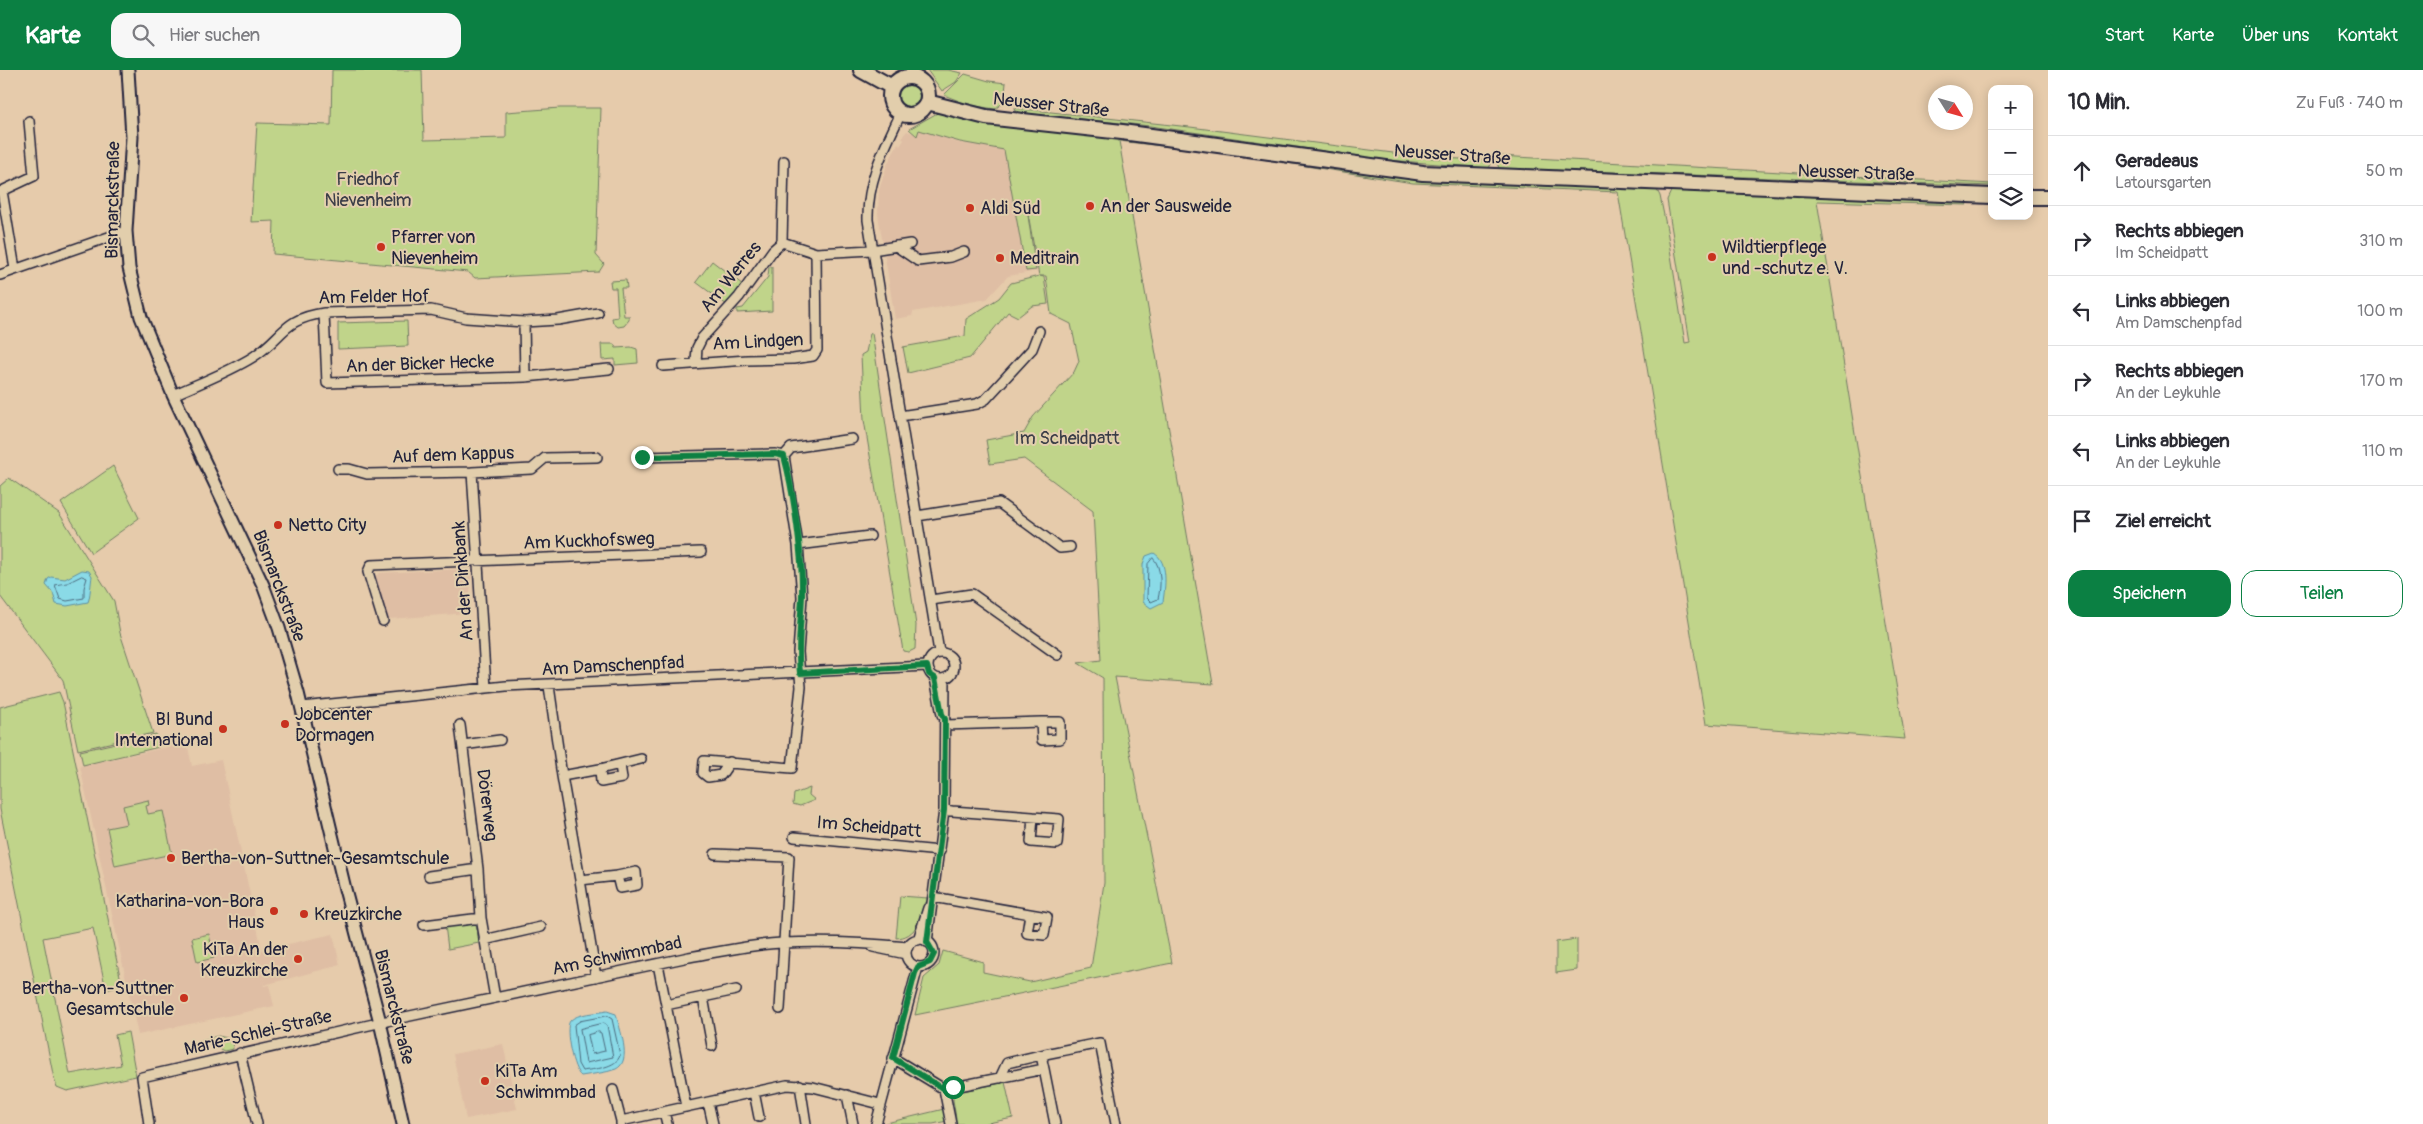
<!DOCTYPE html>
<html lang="de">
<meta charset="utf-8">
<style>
body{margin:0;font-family:Pangolin,sans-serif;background:#f7f7f7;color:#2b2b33}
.controls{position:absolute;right:15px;top:15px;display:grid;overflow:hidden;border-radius:10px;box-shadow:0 2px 12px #0003}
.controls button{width:45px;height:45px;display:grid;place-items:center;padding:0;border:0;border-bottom:1px solid #e1e1e2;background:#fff;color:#2b2b33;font:25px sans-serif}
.compass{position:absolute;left:1928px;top:15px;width:45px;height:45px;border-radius:50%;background:#fff;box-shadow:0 2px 12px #0003;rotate:127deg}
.stop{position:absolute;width:15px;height:15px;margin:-11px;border:4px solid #0b8043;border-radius:50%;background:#fff}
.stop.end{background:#0b8043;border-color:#fff;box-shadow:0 1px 5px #0008}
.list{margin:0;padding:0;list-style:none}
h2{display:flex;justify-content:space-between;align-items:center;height:65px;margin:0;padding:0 20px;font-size:21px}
h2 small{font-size:16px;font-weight:400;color:#7c7c81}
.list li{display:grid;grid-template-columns:32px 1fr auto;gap:15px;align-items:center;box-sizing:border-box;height:70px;padding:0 20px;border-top:1px solid #e1e1e2}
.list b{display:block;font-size:19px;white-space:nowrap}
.list p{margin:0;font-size:16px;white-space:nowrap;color:#7c7c81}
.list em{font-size:16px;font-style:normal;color:#7c7c81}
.actions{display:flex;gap:10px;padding:15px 20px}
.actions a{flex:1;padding:11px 0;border:1px solid #0b8043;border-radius:15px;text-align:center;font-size:18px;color:#0b8043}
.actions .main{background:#0b8043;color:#fff}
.icon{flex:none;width:28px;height:28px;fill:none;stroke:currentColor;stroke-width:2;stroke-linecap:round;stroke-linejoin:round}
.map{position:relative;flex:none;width:2048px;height:1054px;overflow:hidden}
header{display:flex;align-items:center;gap:30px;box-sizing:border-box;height:70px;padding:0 25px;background:#0b8043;color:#fff}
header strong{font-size:24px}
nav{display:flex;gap:28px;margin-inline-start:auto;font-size:18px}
.search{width:350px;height:45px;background:#f7f7f7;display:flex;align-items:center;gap:12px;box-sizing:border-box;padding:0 18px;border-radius:15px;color:#7c7c81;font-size:19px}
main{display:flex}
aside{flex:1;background:#fff}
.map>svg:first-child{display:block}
</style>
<header>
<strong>Karte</strong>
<div class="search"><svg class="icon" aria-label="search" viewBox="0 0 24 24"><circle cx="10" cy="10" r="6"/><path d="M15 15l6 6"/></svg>Hier suchen</div>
<nav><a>Start</a><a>Karte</a><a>Über uns</a><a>Kontakt</a></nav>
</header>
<main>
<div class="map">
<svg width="2048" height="1054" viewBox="0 0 2048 1054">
<rect width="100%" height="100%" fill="#e6cbab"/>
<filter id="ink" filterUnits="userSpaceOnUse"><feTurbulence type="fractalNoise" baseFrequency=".02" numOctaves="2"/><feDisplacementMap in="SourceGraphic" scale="10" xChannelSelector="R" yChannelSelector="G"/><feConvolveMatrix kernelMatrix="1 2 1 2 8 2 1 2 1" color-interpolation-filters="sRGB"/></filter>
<g filter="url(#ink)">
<!-- built -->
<path fill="#dfbea4" d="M 919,60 L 960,73 L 1018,80 L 1038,201 L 1008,206 L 987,229 L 913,242 L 912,246 L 895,249 L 878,144 L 879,120 L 887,95 L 898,74 L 900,76 L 904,70 L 902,67 L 907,61 L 917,65 Z
M 463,499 L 471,506 L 469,543 L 388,549 L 375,513 L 375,507 L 379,503 Z
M 187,673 L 192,696 L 221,690 L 262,880 L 333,864 L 340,895 L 264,915 L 262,910 L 264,916 L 269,915 L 274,936 L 138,965 L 80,696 Z
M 503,974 L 517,1039 L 466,1049 L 453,984 Z"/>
<!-- green -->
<path fill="#c0d48a" stroke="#717b62" d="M 332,0 L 422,0 L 424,70 L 506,68 L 506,42 L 560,38 L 601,38 L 596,185 L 604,194 L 599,202 L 475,208 L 468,202 L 273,184 L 274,151 L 251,152 L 257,53 L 331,55 Z
M 927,0 L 948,0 L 962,3 L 956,12 L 942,21 Z
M 965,4 L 989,11 L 1006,13 L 1004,32 L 995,39 L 969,35 L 944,25 Z
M895 26a14 14 0 1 1 28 0a14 14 0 1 1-28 0Z
M 1014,38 L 1190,57 L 1432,88 L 1493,90 L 1489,98 L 1388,90 L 1150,56 L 1033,44 L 1015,41 Z
M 939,42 L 980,51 L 1181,74 L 1656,118 L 1660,126 L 1667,160 L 1685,273 L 1690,272 L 1667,130 L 1672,119 L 1964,130 L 1967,135 L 1817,131 L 1905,669 L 1706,654 L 1618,122 L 1413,113 L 1230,84 L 1119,71 L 1213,614 L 1115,607 L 1172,893 L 915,945 L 924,908 L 939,895 L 943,881 L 983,892 L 983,902 L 1030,912 L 1091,898 L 1104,813 L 1103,608 L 1078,593 L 1101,590 L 1093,441 L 1024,389 L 990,394 L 986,370 L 1024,363 L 1033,347 L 1074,302 L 1079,291 L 1071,254 L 1051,244 L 1046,206 L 1040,206 L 1044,207 L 1048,234 L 1032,236 L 1018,247 L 1008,242 L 970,288 L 908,303 L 903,277 L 965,266 L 966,249 L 999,228 L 1011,213 L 1039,206 L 1026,132 L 1036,200 L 1026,201 L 1004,80 L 960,72 L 919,60 L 917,66 L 909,59 Z
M 1499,86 L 1992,114 L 1992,116 L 1499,98 L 1497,93 Z
M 712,191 L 743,215 L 727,235 L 696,212 Z
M 769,197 L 772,197 L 772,241 L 737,243 L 737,239 L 743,238 L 768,207 Z
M 626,210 L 627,218 L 621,218 L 624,246 L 629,246 L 629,250 L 624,256 L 618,257 L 613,253 L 612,248 L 618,247 L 616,218 L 611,218 L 610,211 Z
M 407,251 L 408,276 L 338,279 L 338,253 Z
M 872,263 L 916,555 L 915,579 L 909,582 L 903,581 L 864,350 L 861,285 L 866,282 L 870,264 Z
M 601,274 L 614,274 L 616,278 L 631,277 L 637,279 L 638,293 L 615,295 L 615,289 L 602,290 Z
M 113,396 L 139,448 L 91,483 L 61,433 Z
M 9,408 L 59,443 L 114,531 L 120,563 L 153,663 L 78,680 L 63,610 L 0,526 L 0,416 Z
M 59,622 L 63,632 L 122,916 L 106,920 L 93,858 L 43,868 L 70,1004 L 121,995 L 115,965 L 128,962 L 136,1006 L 67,1021 L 57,1017 L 54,1009 L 0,739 L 0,637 Z
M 156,664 L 159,677 L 83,695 L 80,681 Z
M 810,718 L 809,725 L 815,730 L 800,736 L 793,734 L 794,724 Z
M 148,730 L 149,735 L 146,736 L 148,744 L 163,741 L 172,784 L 115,796 L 107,758 L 127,754 L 123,736 Z
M 900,826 L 928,828 L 920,854 L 917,854 C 914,863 905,868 896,868 Z
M 472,851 L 476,855 L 479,873 L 448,879 L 445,855 Z
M 209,864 L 214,888 L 197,892 L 192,868 Z
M 1577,869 L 1577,900 L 1556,903 L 1556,872 Z
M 218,966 L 232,969 L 233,979 L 224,981 L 202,970 Z
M 1005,1012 L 1013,1048 L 983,1054 L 957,1054 L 953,1030 L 954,1023 Z
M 944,1039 L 947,1051 L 933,1054 L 882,1054 Z"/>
<!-- water -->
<path fill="#8adae7" stroke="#6090a2" d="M 1154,483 C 1169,492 1165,517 1163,532 L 1151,538 L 1143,532 L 1143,494 L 1146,486 Z
M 82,500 L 89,501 L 92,506 C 91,512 90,528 88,532 L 67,536 L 56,534 L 53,523 L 46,515 L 48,509 L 51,507 L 65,509 Z
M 607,941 L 616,944 C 619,958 633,991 616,999 C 606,1003 592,1004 581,1006 C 573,1001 564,959 570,951 C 577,943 597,943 607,941 Z"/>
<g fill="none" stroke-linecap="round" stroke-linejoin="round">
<!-- shore -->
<path stroke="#4c6c80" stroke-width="1" d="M 1153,488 C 1162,497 1161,517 1158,529 L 1151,532 L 1147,528 L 1148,494 Z
M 82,506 L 87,508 L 84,518 L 84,528 L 67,531 L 60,529 L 55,515 L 67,513 Z
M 607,946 L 612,949 L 620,985 C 617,998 594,999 582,1001 L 578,994 L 574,955 L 580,951 Z
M 604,953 L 607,955 L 613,987 L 586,993 L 580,959 Z
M 599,962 L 601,963 L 605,981 L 592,984 L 588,965 Z"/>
<!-- minor casing -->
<g stroke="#22223b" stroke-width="12">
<path id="minor" d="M 913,7 L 913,0
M 901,43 C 884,79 867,110 868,150 L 939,582
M 782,172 L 816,183 L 872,180 L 910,174
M 782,172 L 784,91
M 896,176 L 918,191 L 951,187 L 964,182
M 15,199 L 2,121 L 34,106 L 29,51
M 0,205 L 126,161
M 324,243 L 327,313 L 525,307 L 609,299
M 524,252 L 525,307
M 696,292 L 697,278 L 702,268 L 739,227 L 773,180 L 782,172
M 663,296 L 747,290 L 793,289 L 813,286 L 817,280 L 816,183
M 173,325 C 200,313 229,302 253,287 C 284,267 282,249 324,243 L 431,240 L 466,248 L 524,252 L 558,250 L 598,243
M 900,346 L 977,334 L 986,329 L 1032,279 L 1039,261
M 784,386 L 791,378 L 852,369
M 642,387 L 775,384 L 784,386 L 798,475 L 802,527 L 798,582 L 801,617 L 792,698 L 704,691 L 703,703 L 708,707 L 721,705 L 730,692
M 338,399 L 349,399 L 367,404 L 472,402 L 532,399 L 545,388 L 597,387
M 472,402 L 486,618
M 917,446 L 999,433 L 1060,478 L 1070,477
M 798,475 L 870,466
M 931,530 L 972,524 L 1058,585
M 383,551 L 368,502 L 371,495 L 701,482
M928 596a13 13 0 1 1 26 0a13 13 0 1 1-26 0Z
M 935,608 L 942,645
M 549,616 L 562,706 L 600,699
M 302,637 L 506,616 L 927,596
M 460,655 L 478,799 L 481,848 L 495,928
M 945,655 L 1041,652 L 1042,670 L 1060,669 L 1060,652 L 1041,652
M 463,675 L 500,670
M 620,695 L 622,708 L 601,712 L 600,699 L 641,689
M 562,706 L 580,810
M 944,740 L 952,741 L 1059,749 L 1057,774 L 1031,772 L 1033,747
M 794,767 L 940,781
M 715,784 L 789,787 L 780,939
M 429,806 L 478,799
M 933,827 L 1047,847 L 1044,865 L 1027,863 L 1030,844
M 424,855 L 481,848
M906 883a14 14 0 1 1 28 0a14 14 0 1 1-28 0Z
M 484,870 L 541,857
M 918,870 L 928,838
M 927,872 L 944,740 L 945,608
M 873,877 L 906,884
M 658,894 L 686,1037
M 596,907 L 580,810 L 617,806 L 620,818 L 637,815 L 636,802 L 617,806
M 703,927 L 712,976
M 666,935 L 736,920
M 240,983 L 257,1054
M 893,988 L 944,1019 L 1044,999 L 1042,990 L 1045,984 L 1100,973 L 1116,1054
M 1044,999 L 1055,1054
M 1000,1008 L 1007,993 L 1045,984
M 800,1015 L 806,1054
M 944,1019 L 951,1054
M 613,1020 L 621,1051
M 754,1022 L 759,1047
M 847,1025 L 853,1054
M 708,1032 L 713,1054
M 664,1042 L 667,1054
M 149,1054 L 142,1007 L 391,950 L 689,887 C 720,882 752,874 784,873 C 826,871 867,873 908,877
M 621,1054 L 621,1051 L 787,1015 L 813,1017 L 880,1034
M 876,1054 L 918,897"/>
</g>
<!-- tertiary casing -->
<g stroke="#22223b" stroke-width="15">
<path id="tertiary" d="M 128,0 L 132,67 L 126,161 L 129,198 L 141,247 L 173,325 L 263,515 L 279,558 L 298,623 L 345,819 L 380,952 L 403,1054"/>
</g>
<!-- secondary casing -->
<g stroke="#22223b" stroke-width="18">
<path id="secondary" d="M 861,0 L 892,17
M890 26a19 19 0 1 1 38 0a19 19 0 1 1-38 0Z
M 927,32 L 986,47 L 1122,62 L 1423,103 L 1992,126
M 2029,127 L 2048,127"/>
</g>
<!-- minor -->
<use href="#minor" stroke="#e2ceac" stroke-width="9"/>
<!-- tertiary -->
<use href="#tertiary" stroke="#e2ceac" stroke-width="11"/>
<!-- secondary -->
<use href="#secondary" stroke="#e2ceac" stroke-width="14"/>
</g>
</g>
<g fill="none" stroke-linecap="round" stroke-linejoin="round" filter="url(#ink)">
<!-- route -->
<path stroke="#0b8043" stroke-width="6" d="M 642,387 L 775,384 L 784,386 C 794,423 803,488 802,526 C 801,552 797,577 800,603 L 927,596 L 929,604 L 935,608 L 942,644 L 945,649 L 944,740 L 927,872 L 934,884 L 930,892 L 918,897 L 915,903 L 893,988 L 944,1019 L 953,1017"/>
</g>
<!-- markers -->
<g fill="#c8321e" stroke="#e2ceac" stroke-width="2">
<circle cx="1090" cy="136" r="5"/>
<circle cx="970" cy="138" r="5"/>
<circle cx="381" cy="177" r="5"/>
<circle cx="1712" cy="187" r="5"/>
<circle cx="1000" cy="188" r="5"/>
<circle cx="278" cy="455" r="5"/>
<circle cx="285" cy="654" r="5"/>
<circle cx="223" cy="659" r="5"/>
<circle cx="171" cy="788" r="5"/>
<circle cx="274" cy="841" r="5"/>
<circle cx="304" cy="844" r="5"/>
<circle cx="298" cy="889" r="5"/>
<circle cx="184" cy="928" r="5"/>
<circle cx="485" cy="1011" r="5"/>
</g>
<g text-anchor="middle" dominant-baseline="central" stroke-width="4" stroke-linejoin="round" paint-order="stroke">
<!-- street labels -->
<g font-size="18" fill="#22223b" stroke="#e2ceac">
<text transform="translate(1051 35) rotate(6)">Neusser Straße</text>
<text transform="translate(1452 85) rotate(4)">Neusser Straße</text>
<text transform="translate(1856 103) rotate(2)">Neusser Straße</text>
<text transform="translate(113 130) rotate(-89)">Bismarckstraße</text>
<text transform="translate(731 207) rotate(-51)">Am Werres</text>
<text transform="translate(374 227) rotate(-1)">Am Felder Hof</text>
<text transform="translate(758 272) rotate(-3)">Am Lindgen</text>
<text transform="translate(420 294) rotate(-2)">An der Bicker Hecke</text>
<text transform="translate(453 385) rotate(-2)">Auf dem Kappus</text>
<text transform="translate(589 471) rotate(-2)">Am Kuckhofsweg</text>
<text transform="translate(463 511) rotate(-94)">An der Dinkbank</text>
<text transform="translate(279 516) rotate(69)">Bismarckstraße</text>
<text transform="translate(613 596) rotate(-3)">Am Damschenpfad</text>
<text transform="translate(487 735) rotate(83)">Dörerweg</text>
<text transform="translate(869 757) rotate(5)">Im Scheidpatt</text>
<text transform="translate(617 886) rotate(-12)">Am Schwimmbad</text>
<text transform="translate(394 937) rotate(76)">Bismarckstraße</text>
<text transform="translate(258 963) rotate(-13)">Marie-Schlei-Straße</text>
</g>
<!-- park labels -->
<g font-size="18" fill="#3a3d47" stroke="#e2ceac">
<text x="368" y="109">Friedhof<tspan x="368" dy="21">Nievenheim</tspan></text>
<text x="1067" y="368">Im Scheidpatt</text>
</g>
<!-- poi labels -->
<g font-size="18" fill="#22223b" stroke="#e2ceac" text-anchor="start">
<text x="1100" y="136">An der Sausweide</text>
<text x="980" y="138">Aldi Süd</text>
<text x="391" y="167">Pfarrer von<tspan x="391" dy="21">Nievenheim</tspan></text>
<text x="1722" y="177">Wildtierpflege<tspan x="1722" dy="21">und -schutz e. V.</tspan></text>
<text x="1010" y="188">Meditrain</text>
<text x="288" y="455">Netto City</text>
<text x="295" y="644">Jobcenter<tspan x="295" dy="21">Dormagen</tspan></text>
<text x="213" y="649" text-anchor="end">BI Bund<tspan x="213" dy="21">International</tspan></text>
<text x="181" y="788">Bertha-von-Suttner-Gesamtschule</text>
<text x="264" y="831" text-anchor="end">Katharina-von-Bora<tspan x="264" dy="21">Haus</tspan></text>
<text x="314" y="844">Kreuzkirche</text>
<text x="288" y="879" text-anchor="end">KiTa An der<tspan x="288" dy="21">Kreuzkirche</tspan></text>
<text x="174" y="918" text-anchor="end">Bertha-von-Suttner<tspan x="174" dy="21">Gesamtschule</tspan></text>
<text x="495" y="1001">KiTa Am<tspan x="495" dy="21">Schwimmbad</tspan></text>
</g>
</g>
</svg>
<div class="controls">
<button>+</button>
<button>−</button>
<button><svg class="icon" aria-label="layers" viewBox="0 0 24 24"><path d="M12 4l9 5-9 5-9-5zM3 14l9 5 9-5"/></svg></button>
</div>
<svg class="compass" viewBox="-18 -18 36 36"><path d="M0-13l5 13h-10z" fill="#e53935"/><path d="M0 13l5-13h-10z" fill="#7c7c81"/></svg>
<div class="stop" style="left:953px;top:1017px"></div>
<div class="stop end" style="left:642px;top:387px"></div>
</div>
<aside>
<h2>10 Min.<small>Zu Fuß · 740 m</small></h2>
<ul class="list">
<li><svg class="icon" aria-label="ahead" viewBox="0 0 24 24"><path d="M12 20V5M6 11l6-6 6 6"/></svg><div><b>Geradeaus</b><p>Latoursgarten</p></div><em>50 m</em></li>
<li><svg class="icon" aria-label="right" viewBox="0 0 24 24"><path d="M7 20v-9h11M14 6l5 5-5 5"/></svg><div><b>Rechts abbiegen</b><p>Im Scheidpatt</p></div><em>310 m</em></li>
<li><svg class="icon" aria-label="left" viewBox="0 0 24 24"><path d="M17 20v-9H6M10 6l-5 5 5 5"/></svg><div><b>Links abbiegen</b><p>Am Damschenpfad</p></div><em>100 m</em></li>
<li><svg class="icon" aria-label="right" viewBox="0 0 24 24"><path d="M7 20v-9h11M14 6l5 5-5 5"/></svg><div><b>Rechts abbiegen</b><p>An der Leykuhle</p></div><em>170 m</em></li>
<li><svg class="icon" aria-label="left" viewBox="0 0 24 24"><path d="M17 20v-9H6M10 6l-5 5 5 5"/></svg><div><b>Links abbiegen</b><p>An der Leykuhle</p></div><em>110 m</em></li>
<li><svg class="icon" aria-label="arrive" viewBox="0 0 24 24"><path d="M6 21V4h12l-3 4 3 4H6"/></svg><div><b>Ziel erreicht</b></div></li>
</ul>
<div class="actions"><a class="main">Speichern</a><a>Teilen</a></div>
</aside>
</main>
